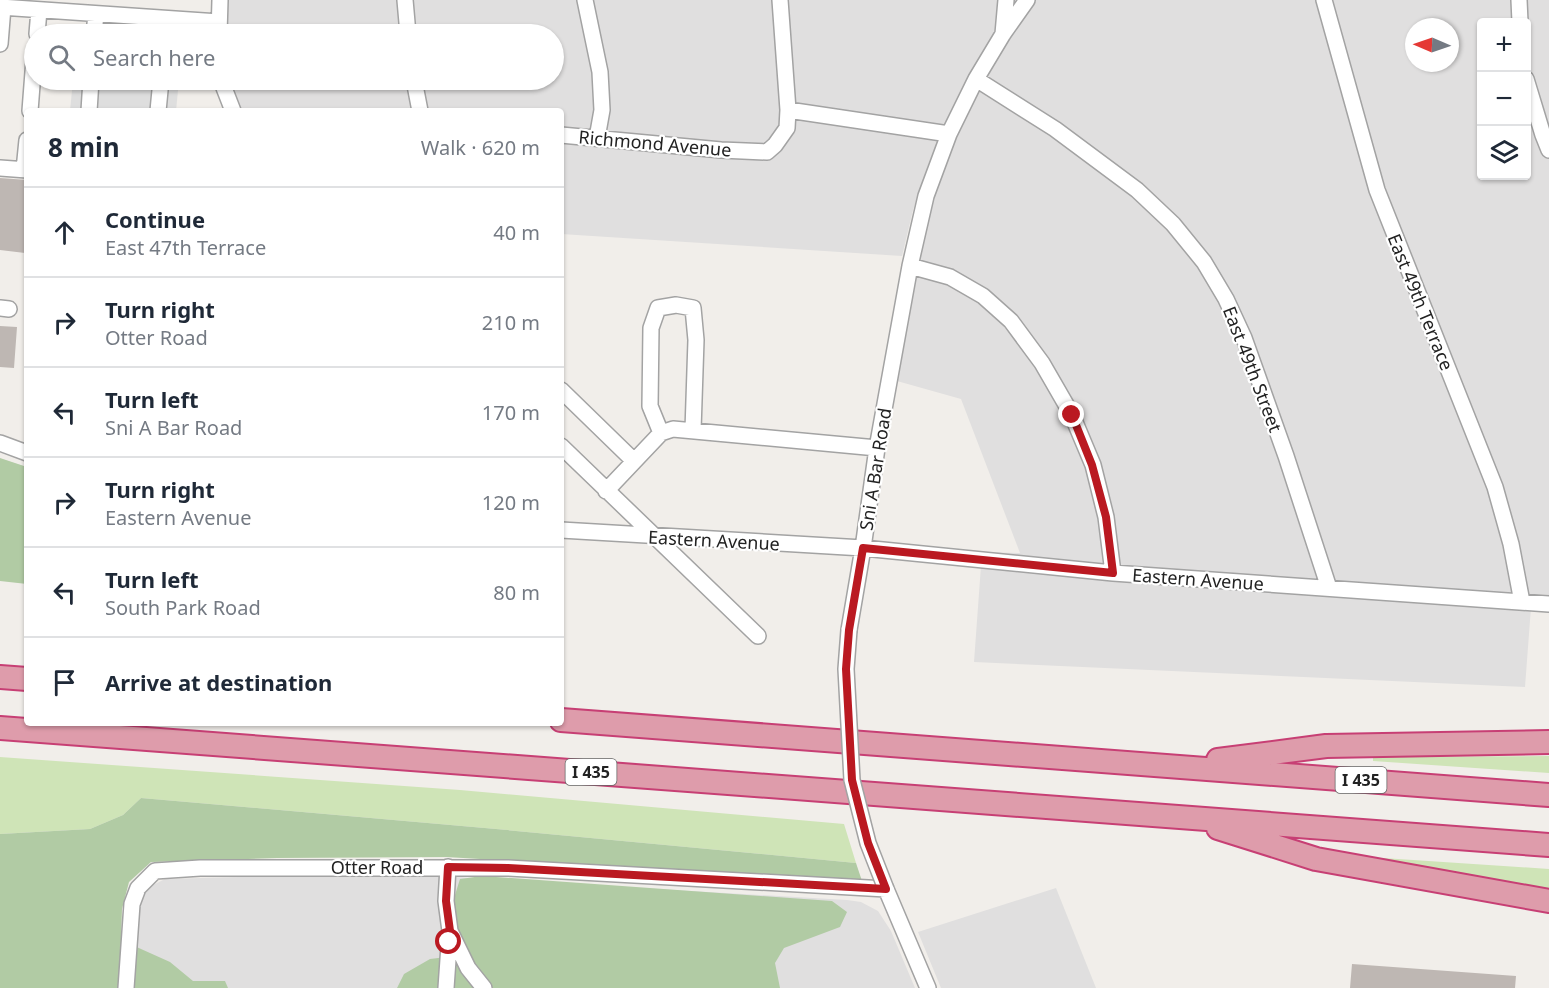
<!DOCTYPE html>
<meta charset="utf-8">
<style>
body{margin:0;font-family:"Noto Sans",sans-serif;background:#f6f6f7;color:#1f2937}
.controls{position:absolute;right:18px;top:18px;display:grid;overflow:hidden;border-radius:6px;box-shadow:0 2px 4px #0004}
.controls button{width:54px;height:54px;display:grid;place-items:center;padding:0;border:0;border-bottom:2px solid #e0e1e3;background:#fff;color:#1f2937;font:30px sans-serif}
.compass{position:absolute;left:1405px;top:18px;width:54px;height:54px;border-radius:50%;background:#fff;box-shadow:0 2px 4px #0004;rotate:272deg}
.stop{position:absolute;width:18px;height:18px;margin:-14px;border:4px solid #ba1921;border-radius:50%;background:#fff}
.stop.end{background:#ba1921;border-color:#fff;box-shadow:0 2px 6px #0008}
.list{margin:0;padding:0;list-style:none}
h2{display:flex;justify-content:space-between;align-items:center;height:78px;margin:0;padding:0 24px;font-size:26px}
h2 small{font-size:20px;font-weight:400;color:#747a83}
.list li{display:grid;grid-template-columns:39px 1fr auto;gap:18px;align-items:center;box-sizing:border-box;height:90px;padding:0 24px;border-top:2px solid #e0e1e3}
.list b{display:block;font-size:22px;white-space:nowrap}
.list p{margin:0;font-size:20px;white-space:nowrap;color:#747a83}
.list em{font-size:20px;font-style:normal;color:#747a83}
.icon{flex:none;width:33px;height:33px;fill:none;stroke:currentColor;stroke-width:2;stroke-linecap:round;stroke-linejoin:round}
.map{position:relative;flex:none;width:1549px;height:988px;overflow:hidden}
.search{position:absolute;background:#fff;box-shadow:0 2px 4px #0004;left:24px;top:24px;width:540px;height:66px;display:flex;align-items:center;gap:15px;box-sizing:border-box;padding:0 21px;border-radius:33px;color:#747a83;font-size:22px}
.panel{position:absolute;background:#fff;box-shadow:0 2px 4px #0004;left:24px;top:108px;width:540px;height:618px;border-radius:6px}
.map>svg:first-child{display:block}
</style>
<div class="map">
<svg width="1549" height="988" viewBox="0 0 1549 988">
<rect width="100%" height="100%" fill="#f1eeea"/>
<!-- residential -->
<path fill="#e0dfdf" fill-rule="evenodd" d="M 223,0 L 1549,0 L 1549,595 L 1532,594 L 1525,687 L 974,662 L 982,552 L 1020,553 L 961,399 L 897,381 L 921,244 L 938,185 L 962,124 L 945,122 L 928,165 L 913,210 L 902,256 L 561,234 L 561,111 L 239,111 L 226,80 L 554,80 L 554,34 L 222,34 ZM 1482,22 L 1526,22 L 1526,176 L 1482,176 ZM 1414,27 L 1450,27 L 1450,63 L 1414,63 Z
M 308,875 L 418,875 L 847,900 L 861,902 L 878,911 L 891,931 L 915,988 L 131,988 L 138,910 L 144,894 L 153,885 L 165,879 Z
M 1056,888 L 1096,988 L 941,988 L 918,932 Z"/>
<!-- grass -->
<path fill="#cfe4b7" d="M 1549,756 L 1549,773 L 1373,761 L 1373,757 Z
M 0,757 L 460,790 L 844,824 L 856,863 L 496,829 L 141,798 L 123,815 L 90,829 L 0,834 Z
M 1383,858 L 1549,869 L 1549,893 L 1382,865 Z"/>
<!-- forest -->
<path fill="#b1cba4" d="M 0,458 L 27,467 L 27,584 L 0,581 Z
M 141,798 L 496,829 L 856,863 L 862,881 L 446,857 L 277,858 L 151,862 L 129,882 L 122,909 L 121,940 L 170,962 L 193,981 L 225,981 L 228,988 L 0,988 L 0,834 L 90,829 L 123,815 Z
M 482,876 L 832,901 L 847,912 L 840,927 L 784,948 L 775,963 L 780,988 L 397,988 L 404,974 L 430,959 L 455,956 L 455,895 L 460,879 Z"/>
<!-- parking -->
<path fill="#dedede" d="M 73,80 L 179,80 L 176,111 L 70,111 Z"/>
<!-- building -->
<path fill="#beb7b3" d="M 0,178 L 27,180 L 27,233 L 25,253 L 0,250 Z
M 0,326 L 17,327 L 14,368 L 0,367 Z
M 1352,964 L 1516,976 L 1515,988 L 1350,988 Z"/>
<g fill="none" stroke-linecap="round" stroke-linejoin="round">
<!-- minor casing -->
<g stroke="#a3a3a3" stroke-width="18">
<path id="minor" d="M 405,0 L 408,34
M 585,0 L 600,72 L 602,110 L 597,138
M 1324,0 L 1377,190 L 1495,487 L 1511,544 L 1522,602
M 1519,0 L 1520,22
M 0,7 L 219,22
M 37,34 L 39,10
M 94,34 L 96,14
M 219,34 L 220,0
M 1003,34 L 1006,0
M 0,44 L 3,7
M 976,79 L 1055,129 L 1137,190 L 1173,224 L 1204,262 L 1226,299 L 1244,338 L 1286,456 L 1329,588
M 1526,79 L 1543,135 L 1549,150
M 221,80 L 233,111
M 414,80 L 420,111
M 788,110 L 949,134
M 30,111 L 34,59
M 89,111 L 91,80
M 158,111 L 161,80
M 561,135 L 721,150 L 767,152 L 775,145 L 787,128 L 788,110 L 780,0
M 0,168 L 27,170
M 24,170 L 27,140
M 910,266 L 950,277 L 983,296 L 1011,321 L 1042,363 L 1072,415 L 1093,465 L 1106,517 L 1113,573
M 0,308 L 9,309
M 561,390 L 634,461
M 661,433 L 650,406 L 651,328 L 658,308 L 676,305 L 693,308 L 696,340 L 693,430
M 0,443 L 27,453
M 561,446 L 758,636
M 606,491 L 661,433 L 673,429 L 877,448
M 561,530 L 863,548 L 1113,573 L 1549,604
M 849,630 L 863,548 L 877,448 L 910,266 L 926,196 L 949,134 L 976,79 L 1003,34 L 1027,0
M 450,931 L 468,968 L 484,988
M 126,988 L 132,904 L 138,888 L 155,871 L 200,868 L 508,868 L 886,889 L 928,988
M 446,988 L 450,931 L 446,901 L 448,867"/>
</g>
<!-- highway casing -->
<g stroke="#c73f74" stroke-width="26">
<path id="highway" d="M 0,677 L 27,679
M 561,720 L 1549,795
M 0,728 L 1549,845
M 1218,760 L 1326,746 L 1549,742
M 1218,828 L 1316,859 L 1549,901"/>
</g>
<!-- minor -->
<use href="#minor" stroke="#fff" stroke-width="15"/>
<!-- highway -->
<use href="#highway" stroke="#de9cab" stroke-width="22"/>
<!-- minor-bridge casing -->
<g stroke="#a3a3a3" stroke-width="18" stroke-linecap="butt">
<path id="minor-bridge" d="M 849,630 L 846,669 L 852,780 L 868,843 L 886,889"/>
</g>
<!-- minor-bridge -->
<use href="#minor-bridge" stroke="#fff" stroke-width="15"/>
</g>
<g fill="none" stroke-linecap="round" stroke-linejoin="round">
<!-- route -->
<path stroke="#ba1921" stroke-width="8" d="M 449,942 L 450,931 L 446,901 L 448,867 L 508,868 L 886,889 L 868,843 L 852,780 L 846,669 L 849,630 L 863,548 L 1113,573 L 1106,517 L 1092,465 L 1072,415"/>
</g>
<g text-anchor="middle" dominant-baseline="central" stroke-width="4.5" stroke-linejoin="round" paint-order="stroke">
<!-- shield labels -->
<g fill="#fff" stroke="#646464" stroke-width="1.5">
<rect x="565.5" y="759" width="51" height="26" rx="4.5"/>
<rect x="1335.5" y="767" width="51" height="26" rx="4.5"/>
</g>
<g font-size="16" font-weight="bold" fill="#222">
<text x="591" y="772">I 435</text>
<text x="1361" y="780">I 435</text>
</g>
<!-- street labels -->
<g font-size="18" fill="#222" stroke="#fff">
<text transform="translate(655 143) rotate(5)">Richmond Avenue</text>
<text transform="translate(1421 302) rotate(68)">East 49th Terrace</text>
<text transform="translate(1253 369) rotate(69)">East 49th Street</text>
<text transform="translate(875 469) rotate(-81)">Sni A Bar Road</text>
<text transform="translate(714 540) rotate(3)">Eastern Avenue</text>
<text transform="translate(1198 579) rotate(4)">Eastern Avenue</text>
<text x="377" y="867">Otter Road</text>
</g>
</g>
</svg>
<div class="controls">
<button>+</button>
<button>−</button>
<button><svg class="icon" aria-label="layers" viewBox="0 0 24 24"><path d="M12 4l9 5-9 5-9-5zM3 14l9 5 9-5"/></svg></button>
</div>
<svg class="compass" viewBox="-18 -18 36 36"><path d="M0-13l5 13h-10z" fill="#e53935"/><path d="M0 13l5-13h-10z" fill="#747a83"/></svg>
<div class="stop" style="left:449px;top:942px"></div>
<div class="stop end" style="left:1072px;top:415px"></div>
<div class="search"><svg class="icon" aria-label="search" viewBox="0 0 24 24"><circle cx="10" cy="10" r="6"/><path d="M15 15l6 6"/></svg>Search here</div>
<section class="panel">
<h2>8 min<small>Walk · 620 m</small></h2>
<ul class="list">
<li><svg class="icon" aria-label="ahead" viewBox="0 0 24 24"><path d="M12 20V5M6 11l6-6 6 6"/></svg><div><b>Continue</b><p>East 47th Terrace</p></div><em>40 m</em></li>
<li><svg class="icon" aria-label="right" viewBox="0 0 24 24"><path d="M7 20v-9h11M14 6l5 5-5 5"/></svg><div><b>Turn right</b><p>Otter Road</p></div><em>210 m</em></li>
<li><svg class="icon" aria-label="left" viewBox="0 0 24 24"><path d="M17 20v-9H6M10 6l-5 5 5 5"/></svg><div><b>Turn left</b><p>Sni A Bar Road</p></div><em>170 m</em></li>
<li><svg class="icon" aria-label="right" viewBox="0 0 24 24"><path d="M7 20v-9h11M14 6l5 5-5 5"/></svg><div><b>Turn right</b><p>Eastern Avenue</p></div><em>120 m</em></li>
<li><svg class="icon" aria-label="left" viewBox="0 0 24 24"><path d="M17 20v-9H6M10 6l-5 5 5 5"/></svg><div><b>Turn left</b><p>South Park Road</p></div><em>80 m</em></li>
<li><svg class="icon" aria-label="arrive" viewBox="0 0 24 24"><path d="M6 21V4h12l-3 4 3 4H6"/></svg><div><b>Arrive at destination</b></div></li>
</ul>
</section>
</div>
